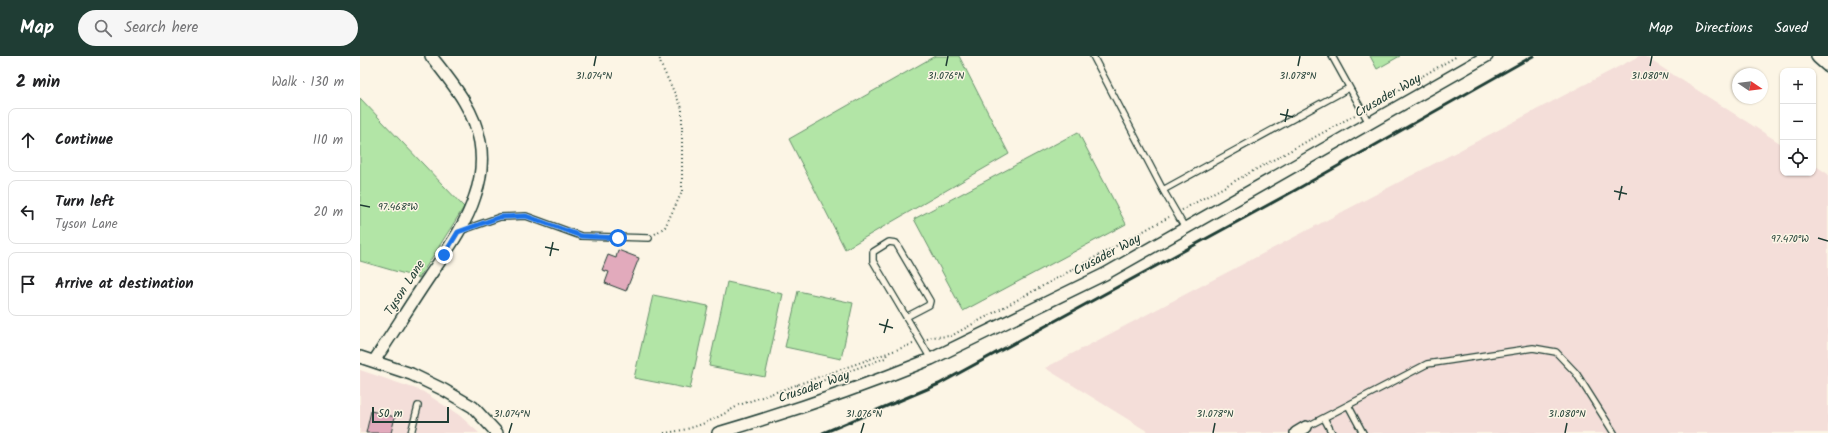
<!DOCTYPE html>
<meta charset="utf-8">
<style>
body{margin:0;font-family:Kalam,sans-serif;background:#f6f6f6;color:#202124}
.controls{position:absolute;right:12px;top:12px;display:grid;overflow:hidden;border-radius:8px;box-shadow:0 1px 3px #0004}
.controls button{width:36px;height:36px;display:grid;place-items:center;padding:0;border:0;border-bottom:1px solid #e0e0e0;background:#fff;color:#202124;font:20px sans-serif}
.compass{position:absolute;left:1372px;top:12px;width:36px;height:36px;border-radius:50%;background:#fff;box-shadow:0 1px 3px #0004;rotate:103deg}
.scale{position:absolute;left:12px;bottom:10px;width:77px;box-sizing:border-box;padding-left:4px;border:2px solid #1f3d34;border-top:0;font-size:11px;line-height:14px;white-space:nowrap;color:#1f3d34;-webkit-text-stroke:3px #fcf5e5;paint-order:stroke}
.stop{position:absolute;width:12px;height:12px;margin:-9px;border:3px solid #1a73e8;border-radius:50%;background:#fff}
.stop.end{background:#1a73e8;border-color:#fff;box-shadow:0 1px 4px #0008}
.list{margin:0;padding:0;list-style:none}
h2{display:flex;justify-content:space-between;align-items:center;height:52px;margin:0;padding:0 16px;font-size:17px}
h2 small{font-size:13px;font-weight:400;color:#757577}
.list li{display:grid;grid-template-columns:26px 1fr auto;gap:12px;align-items:center;box-sizing:border-box;height:64px;margin:0 8px 8px;padding:0 8px;border:1px solid #e0e0e0;border-radius:8px}
.list b{display:block;font-size:15px;white-space:nowrap}
.list p{margin:0;font-size:13px;white-space:nowrap;color:#757577}
.list em{font-size:13px;font-style:normal;color:#757577}
.icon{flex:none;width:22px;height:22px;fill:none;stroke:currentColor;stroke-width:2;stroke-linecap:round;stroke-linejoin:round}
.map{position:relative;flex:none;width:1468px;height:377px;overflow:hidden}
header{display:flex;align-items:center;gap:24px;box-sizing:border-box;height:56px;padding:0 20px;background:#1f3d34;color:#fff}
header strong{font-size:19px}
nav{display:flex;gap:22px;margin-inline-start:auto;font-size:14px}
.search{width:280px;height:36px;background:#f6f6f6;display:flex;align-items:center;gap:10px;box-sizing:border-box;padding:0 14px;border-radius:22px;color:#757577;font-size:15px}
main{display:flex}
aside{flex:1;background:#fff}
.map>svg:first-child{display:block}
</style>
<header>
<strong>Map</strong>
<div class="search"><svg class="icon" aria-label="search" viewBox="0 0 24 24"><circle cx="10" cy="10" r="6"/><path d="M15 15l6 6"/></svg>Search here</div>
<nav><a>Map</a><a>Directions</a><a>Saved</a></nav>
</header>
<main>
<aside>
<h2>2 min<small>Walk · 130 m</small></h2>
<ul class="list">
<li><svg class="icon" aria-label="ahead" viewBox="0 0 24 24"><path d="M12 20V5M6 11l6-6 6 6"/></svg><div><b>Continue</b></div><em>110 m</em></li>
<li><svg class="icon" aria-label="left" viewBox="0 0 24 24"><path d="M17 20v-9H6M10 6l-5 5 5 5"/></svg><div><b>Turn left</b><p>Tyson Lane</p></div><em>20 m</em></li>
<li><svg class="icon" aria-label="arrive" viewBox="0 0 24 24"><path d="M6 21V4h12l-3 4 3 4H6"/></svg><div><b>Arrive at destination</b></div></li>
</ul>
</aside>
<div class="map">
<svg width="1468" height="377" viewBox="0 0 1468 377">
<rect width="100%" height="100%" fill="#fcf5e5"/>
<filter id="ink" filterUnits="userSpaceOnUse"><feTurbulence type="fractalNoise" baseFrequency=".025" numOctaves="2"/><feDisplacementMap in="SourceGraphic" scale="8" xChannelSelector="R" yChannelSelector="G"/><feConvolveMatrix kernelMatrix="1 2 1 2 8 2 1 2 1" color-interpolation-filters="sRGB"/></filter>
<g filter="url(#ink)">
<!-- built -->
<path fill="#f4ded9" d="M 1279,0 L 1284,0 L 1423,89 L 1423,117 L 1453,117 L 1453,108 L 1468,118 L 1468,377 L 790,377 L 685,312 Z
M 0,314 L 62,335 L 99,359 L 119,377 L 0,377 Z"/>
<!-- green -->
<path fill="#b2e5a6" stroke="#68916d" d="M 575,0 L 599,0 L 649,98 L 485,193 L 429,83 Z
M 1010,0 L 1040,0 L 1017,13 Z
M 0,42 L 104,151 L 59,222 L 0,205 Z
M 718,76 L 766,168 L 603,255 L 554,163 Z
M 367,226 L 423,238 L 405,321 L 349,310 Z
M 438,235 L 493,247 L 481,303 L 425,291 Z
M 293,239 L 348,250 L 330,333 L 274,322 Z"/>
<!-- building -->
<path fill="#e2aabc" stroke="#1f3d34" d="M 258,194 L 279,202 L 266,235 L 245,227 L 249,216 L 242,214 L 248,199 L 256,202 Z
M 11,355 L 35,361 L 31,377 L 6,377 Z"/>
<g fill="none" stroke-linecap="round" stroke-linejoin="round">
<!-- lane casing -->
<g stroke="#1f3d34" stroke-width="8">
<path id="lane" d="M 733,0 L 803,134 L 825,172
M 972,0 L 1009,67
M 803,134 L 989,32
M 100,175 L 140,161 L 166,160 L 221,180 L 289,182
M 546,261 L 569,249 L 570,245 L 536,187 L 529,186 L 513,196 L 513,205 L 571,303
M 988,349 L 1003,377
M 964,362 L 972,377
M 946,371 L 1067,308 L 1173,292 L 1196,296 L 1216,317 L 1254,377
M 51,377 L 58,350"/>
</g>
<!-- street casing -->
<g stroke="#1f3d34" stroke-width="14">
<path id="street" d="M 0,301 L 51,318 L 84,334 L 113,351 L 137,377
M 14,305 C 33,277 50,249 69,221 C 86,196 106,169 115,140 C 121,123 123,104 120,86 C 114,52 91,26 71,0
M 358,377 C 430,356 502,331 571,303 L 745,218 L 1127,0
M 936,377 L 946,371"/>
</g>
<!-- secondary casing -->
<g stroke="#1f3d34" stroke-width="18">
<path id="secondary" d="M 1459,0 L 1468,8"/>
</g>
<!-- path -->
<path stroke="#1f3d34" stroke-width="2" stroke-dasharray="1 3" stroke-linecap="butt" d="M 1008,52 L 1097,0
M 822,154 L 995,59
M 295,178 L 305,171 L 322,136 L 322,52 L 301,9 L 299,0
M 567,283 L 572,281 L 591,280 L 809,161
M 437,329 L 445,331 L 525,302 L 528,296
M 304,377 C 333,374 355,364 379,349 L 553,288"/>
<!-- lane -->
<use href="#lane" stroke="#fcf5e5" stroke-width="5.5"/>
<!-- street -->
<use href="#street" stroke="#fcf5e5" stroke-width="11"/>
<!-- secondary -->
<use href="#secondary" stroke="#fcf5e5" stroke-width="15"/>
<!-- rail -->
<path stroke="#1f3d34" stroke-width="3" d="M 463,377 L 579,328 L 932,136 L 1173,0"/>
</g>
</g>
<g fill="none" stroke-linecap="round" stroke-linejoin="round" filter="url(#ink)">
<!-- route -->
<path stroke="#1a73e8" stroke-width="5" d="M 84,199 L 98,176 L 140,161 L 166,160 L 221,180 L 258,182"/>
</g>
<!-- ticks -->
<path fill="none" stroke="#1f3d34" stroke-width="1.5" d="M 234,10 L 236,0M 586,10 L 588,0M 938,10 L 940,0M 1290,10 L 1292,0M 920,58 L 933,61M 925,66 L 928,53M 1254,135 L 1267,138M 1259,144 L 1262,130M 0,149 L 10,151M 1458,182 L 1468,185M 185,191 L 199,194M 190,200 L 193,186M 519,268 L 533,272M 524,277 L 528,263M 149,377 L 152,367M 501,377 L 504,367M 853,377 L 855,367M 1205,377 L 1207,367"/>
<g text-anchor="middle" dominant-baseline="central" stroke-width="3" stroke-linejoin="round" paint-order="stroke">
<!-- street labels -->
<g font-size="13" fill="#1f3d34" stroke="#fcf5e5">
<text transform="translate(1028 40) rotate(-30)">Crusader Way</text>
<text transform="translate(747 199) rotate(-28)">Crusader Way</text>
<text transform="translate(45 232) rotate(-57)">Tyson Lane</text>
<text transform="translate(454 331) rotate(-19)">Crusader Way</text>
</g>
</g>
<g font-size="10" text-anchor="middle" fill="#1f3d34" stroke="#fcf5e5" stroke-width="3" stroke-linejoin="round" paint-order="stroke">
<text x="234" y="23">31.074°N</text>
<text x="586" y="23">31.076°N</text>
<text x="938" y="23">31.078°N</text>
<text x="1290" y="23">31.080°N</text>
<text x="38" y="154">97.468°W</text>
<text x="1430" y="186">97.470°W</text>
<text x="152" y="361">31.074°N</text>
<text x="504" y="361">31.076°N</text>
<text x="855" y="361">31.078°N</text>
<text x="1207" y="361">31.080°N</text>
</g>
</svg>
<div class="controls">
<button>+</button>
<button>−</button>
<button><svg class="icon" aria-label="locate" viewBox="0 0 24 24"><circle cx="12" cy="12" r="6"/><path d="M12 2v4M12 18v4M2 12h4M18 12h4"/></svg></button>
</div>
<svg class="compass" viewBox="-18 -18 36 36"><path d="M0-13l5 13h-10z" fill="#e53935"/><path d="M0 13l5-13h-10z" fill="#757577"/></svg>
<div class="scale">50 m</div>
<div class="stop" style="left:258px;top:182px"></div>
<div class="stop end" style="left:84px;top:199px"></div>
</div>
</main>
